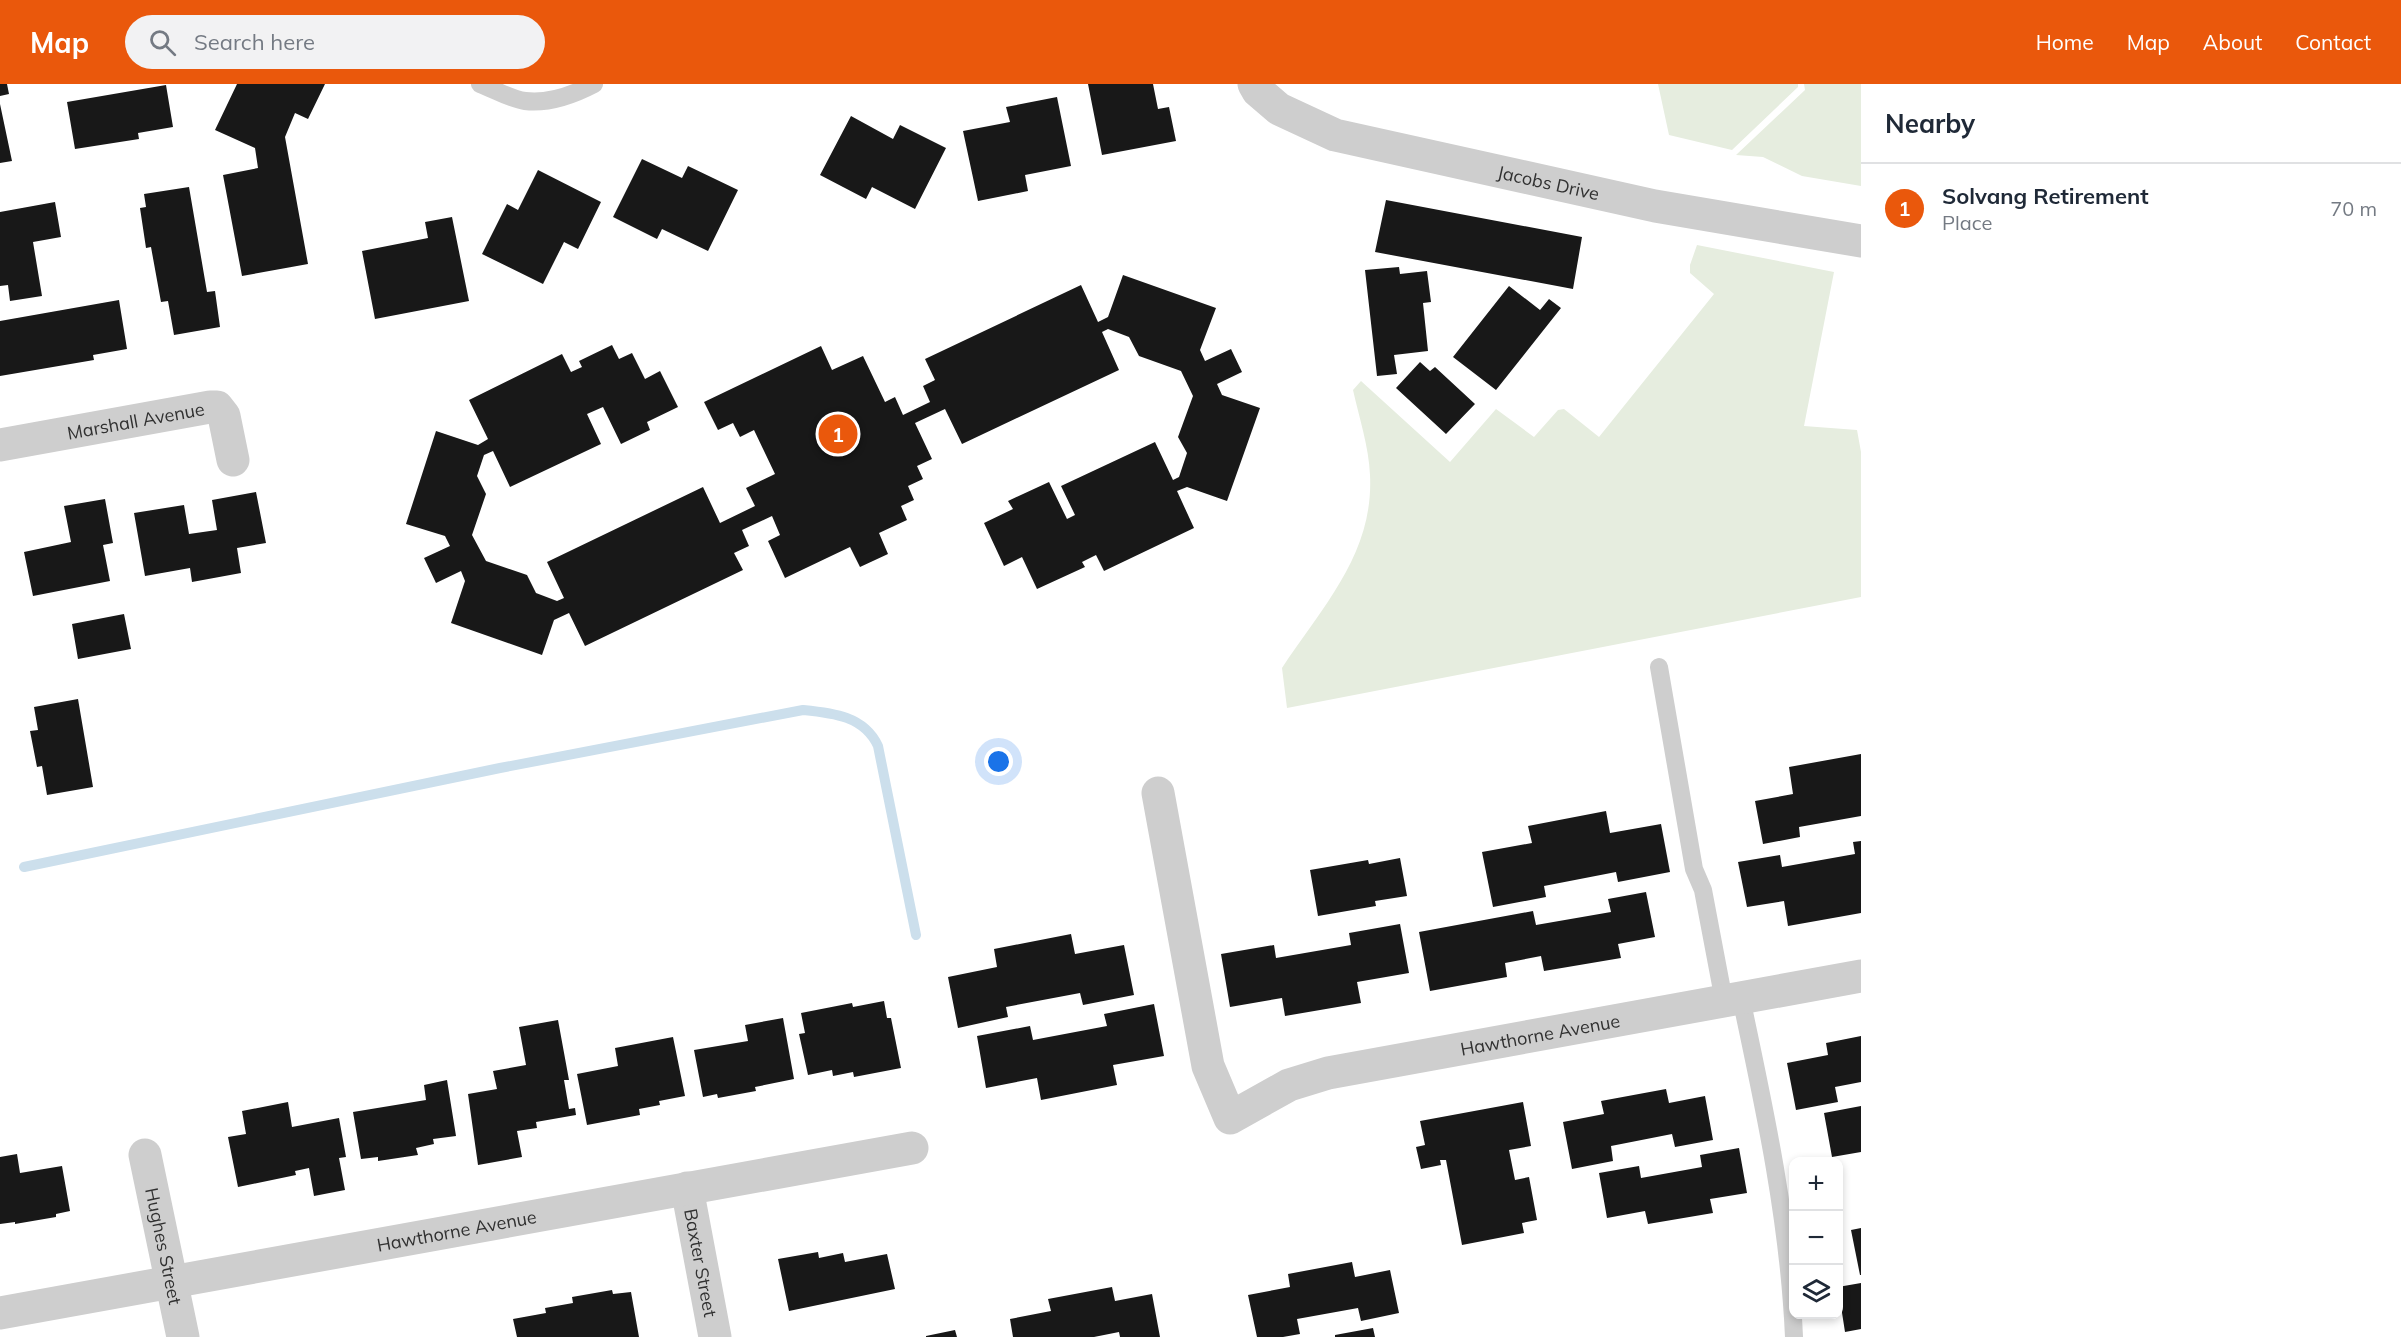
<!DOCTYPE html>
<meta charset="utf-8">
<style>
body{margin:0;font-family:Mulish,sans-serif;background:#f2f2f3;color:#1f2937}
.controls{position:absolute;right:18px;bottom:18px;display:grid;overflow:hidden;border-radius:12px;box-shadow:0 3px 9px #0003}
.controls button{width:54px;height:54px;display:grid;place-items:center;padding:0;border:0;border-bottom:2px solid #e0e1e3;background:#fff;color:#1f2937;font:30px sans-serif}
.you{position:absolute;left:999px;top:678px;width:21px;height:21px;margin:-15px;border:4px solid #fff;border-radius:50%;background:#1a73e8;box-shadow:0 0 0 9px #1a73e833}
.badge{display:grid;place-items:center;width:39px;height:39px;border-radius:50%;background:#ea580c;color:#fff;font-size:20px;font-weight:700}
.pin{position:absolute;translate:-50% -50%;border:3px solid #fff;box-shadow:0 2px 6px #0006}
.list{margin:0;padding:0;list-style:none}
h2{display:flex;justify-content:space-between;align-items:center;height:78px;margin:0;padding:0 24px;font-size:26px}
h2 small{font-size:20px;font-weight:400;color:#747a83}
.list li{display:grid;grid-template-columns:39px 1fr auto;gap:18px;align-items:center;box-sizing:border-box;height:90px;padding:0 24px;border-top:2px solid #e0e1e3}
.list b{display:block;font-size:22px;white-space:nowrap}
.list p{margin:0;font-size:20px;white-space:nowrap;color:#747a83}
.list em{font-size:20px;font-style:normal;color:#747a83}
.icon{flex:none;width:33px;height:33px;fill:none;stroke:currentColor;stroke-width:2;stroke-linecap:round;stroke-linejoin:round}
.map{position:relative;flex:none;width:1861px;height:1253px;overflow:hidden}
header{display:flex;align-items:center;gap:36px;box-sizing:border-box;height:84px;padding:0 30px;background:#ea580c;color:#fff}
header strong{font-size:28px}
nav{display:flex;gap:33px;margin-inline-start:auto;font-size:21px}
.search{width:420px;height:54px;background:#f2f2f3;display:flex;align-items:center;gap:15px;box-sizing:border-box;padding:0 21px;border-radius:33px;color:#747a83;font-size:22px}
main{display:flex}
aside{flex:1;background:#fff}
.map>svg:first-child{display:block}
</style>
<header>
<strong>Map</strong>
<div class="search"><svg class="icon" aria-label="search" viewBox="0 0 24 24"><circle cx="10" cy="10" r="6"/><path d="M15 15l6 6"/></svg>Search here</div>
<nav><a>Home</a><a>Map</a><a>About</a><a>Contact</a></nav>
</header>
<main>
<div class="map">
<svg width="1861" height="1253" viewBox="0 0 1861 1253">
<rect width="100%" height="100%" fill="#fff"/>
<!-- green -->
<path fill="#e6eddf" d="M 1658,0 L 1798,0 L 1798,3 L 1732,66 L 1669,51 Z
M 1804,0 L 1861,0 L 1861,102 L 1802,92 L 1763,73 L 1736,71 L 1805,6 Z
M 1697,161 L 1834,188 L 1804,342 L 1857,346 L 1861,368 L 1861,513 L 1287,624 L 1282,584 C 1322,523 1374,470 1370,391 C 1369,363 1359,333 1353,306 L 1361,297 L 1450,378 L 1496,325 L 1534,353 L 1558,326 L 1564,325 L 1599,353 L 1714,210 L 1690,189 L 1690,181 Z"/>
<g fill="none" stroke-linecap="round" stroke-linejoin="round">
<!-- stream -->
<path stroke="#ccdfec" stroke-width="10" d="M 24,783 L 500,684 L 803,626 C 833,629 864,632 878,662 L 916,851"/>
</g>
<!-- building -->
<path fill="#181818" d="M 0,0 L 7,0 L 9,10 L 0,12 Z
M 237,0 L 325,0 L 308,35 L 295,29 L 285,53 L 308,180 L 242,192 L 223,91 L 258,84 L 255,64 L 215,46 Z
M 1088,0 L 1153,0 L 1158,25 L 1169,23 L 1176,57 L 1102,71 Z
M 166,1 L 173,43 L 138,49 L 139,55 L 75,65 L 67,18 Z
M 1057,13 L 1071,82 L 1025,91 L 1028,107 L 978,117 L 963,47 L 1010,38 L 1006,23 Z
M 0,20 L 12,77 L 0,79 Z
M 851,32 L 893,55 L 900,41 L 946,64 L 915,125 L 872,103 L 866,115 L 820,91 Z
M 642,75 L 682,94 L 688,82 L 738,106 L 708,167 L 662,145 L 657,155 L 613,133 Z
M 538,86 L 601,118 L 578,165 L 564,158 L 543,200 L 482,170 L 507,120 L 518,126 Z
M 189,103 L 207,208 L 215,207 L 220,243 L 174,251 L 168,217 L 161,218 L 151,163 L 146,164 L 140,124 L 146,123 L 144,110 Z
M 1386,116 L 1582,153 L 1573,205 L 1375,168 Z
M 55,118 L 61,153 L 33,158 L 42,212 L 10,217 L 8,201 L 0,202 L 0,128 Z
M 452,133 L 469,217 L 375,235 L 362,167 L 428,154 L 425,138 Z
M 1399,183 L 1400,190 L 1427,187 L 1431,218 L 1423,219 L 1428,267 L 1394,271 L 1397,290 L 1377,292 L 1365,186 Z
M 1123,191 L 1216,224 L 1200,266 L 1205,277 L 1231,265 L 1242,288 L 1217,300 L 1222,311 L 1260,324 L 1227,417 L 1187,403 L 1177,407 L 1194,444 L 1104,487 L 1096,471 L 1082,478 L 1085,483 L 1037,505 L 1022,473 L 1004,482 L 984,439 L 1013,425 L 1008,417 L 1049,398 L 1067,435 L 1075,431 L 1061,402 L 1155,358 L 1173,396 L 1179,393 L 1187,369 L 1178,353 L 1193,312 L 1181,287 L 1139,272 L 1129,253 L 1108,245 L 1102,248 L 1119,286 L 962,360 L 945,325 L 915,339 L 932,375 L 917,382 L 923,395 L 908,402 L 914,416 L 901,422 L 907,436 L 879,449 L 888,470 L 860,483 L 850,463 L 785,494 L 768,457 L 780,451 L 772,432 L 742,446 L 749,462 L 734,469 L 743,486 L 585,562 L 569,529 L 554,536 L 542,571 L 451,539 L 465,497 L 461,487 L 436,499 L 424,474 L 450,462 L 445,452 L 406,440 L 436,347 L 478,361 L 488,355 L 469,316 L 562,270 L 571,288 L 582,283 L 579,277 L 612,261 L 619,275 L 632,269 L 645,295 L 660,287 L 678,323 L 647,338 L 650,346 L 621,360 L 603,323 L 587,330 L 601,360 L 510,403 L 493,367 L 484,371 L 477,392 L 486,410 L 472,451 L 486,477 L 527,491 L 536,509 L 557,517 L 564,514 L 547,478 L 703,403 L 720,439 L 755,422 L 746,404 L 775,390 L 754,346 L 740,353 L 733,339 L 718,346 L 704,318 L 821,262 L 832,286 L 863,272 L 885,318 L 895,313 L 903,331 L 930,318 L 923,302 L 935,296 L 925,275 L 1081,201 L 1098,238 L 1108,233 Z
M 1509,202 L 1540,226 L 1549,215 L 1561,224 L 1496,306 L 1453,273 Z
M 119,216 L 127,265 L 93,271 L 94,276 L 0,292 L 0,237 Z
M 1420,278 L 1430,287 L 1435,283 L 1475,320 L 1446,350 L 1396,304 Z
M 256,408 L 266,459 L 237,464 L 241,489 L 192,498 L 190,484 L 145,492 L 134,429 L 184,421 L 189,450 L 217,446 L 212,416 Z
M 105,415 L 113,459 L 103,461 L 110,497 L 33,512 L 24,468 L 71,458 L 64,422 Z
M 124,530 L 131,565 L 78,575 L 72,540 Z
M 78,615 L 93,703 L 47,711 L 42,682 L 37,683 L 30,647 L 38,646 L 34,623 Z
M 1861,670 L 1861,732 L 1799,743 L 1800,753 L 1763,760 L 1755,717 L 1793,710 L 1789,683 Z
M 1606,727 L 1610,749 L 1661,740 L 1670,788 L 1618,798 L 1616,788 L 1544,802 L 1546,813 L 1493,823 L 1482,768 L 1532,759 L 1528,742 Z
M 1861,757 L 1861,829 L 1788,842 L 1784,817 L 1747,823 L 1738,778 L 1780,771 L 1782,783 L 1855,770 L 1853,758 Z
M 1400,774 L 1407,812 L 1375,817 L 1376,822 L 1318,832 L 1310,786 L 1368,776 L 1369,780 Z
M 1646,808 L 1655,853 L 1618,860 L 1621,874 L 1544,887 L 1541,872 L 1505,879 L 1507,893 L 1430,907 L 1419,848 L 1533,827 L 1536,841 L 1611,828 L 1608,815 Z
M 1400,840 L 1409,889 L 1357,898 L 1361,919 L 1285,932 L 1282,914 L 1230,923 L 1221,870 L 1274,861 L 1276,874 L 1351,861 L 1349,849 Z
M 1071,850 L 1075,870 L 1124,861 L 1134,911 L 1083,921 L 1080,909 L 1006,923 L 1008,933 L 958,944 L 948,893 L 997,883 L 994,865 Z
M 884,917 L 887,934 L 891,934 L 901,984 L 854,993 L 853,988 L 833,992 L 832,986 L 808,991 L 799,950 L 805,949 L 801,929 L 852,919 L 853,923 Z
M 1154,920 L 1164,972 L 1113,981 L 1117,1001 L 1041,1016 L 1037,994 L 986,1004 L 977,952 L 1030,942 L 1033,956 L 1107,942 L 1104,930 Z
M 783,934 L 794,995 L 755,1003 L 756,1007 L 718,1014 L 717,1010 L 703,1013 L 694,966 L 748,957 L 745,941 Z
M 558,936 L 569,996 L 564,996 L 569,1025 L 575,1024 L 576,1031 L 536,1038 L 537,1044 L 517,1047 L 522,1073 L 478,1081 L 468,1010 L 497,1005 L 493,987 L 526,981 L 519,943 Z
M 1861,952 L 1861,998 L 1835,1003 L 1838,1018 L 1796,1026 L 1787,979 L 1828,971 L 1826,959 Z
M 673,953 L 685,1012 L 659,1017 L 660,1021 L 639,1025 L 640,1031 L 587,1041 L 577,990 L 618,982 L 615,964 Z
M 447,996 L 456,1052 L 433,1055 L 434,1060 L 416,1064 L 418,1071 L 378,1077 L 378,1073 L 361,1075 L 353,1028 L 426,1016 L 424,1001 Z
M 1666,1005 L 1669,1019 L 1705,1012 L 1713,1056 L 1675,1063 L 1672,1050 L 1611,1062 L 1613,1077 L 1572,1085 L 1563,1038 L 1604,1030 L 1601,1017 Z
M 288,1018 L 292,1043 L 339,1034 L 346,1073 L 339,1074 L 345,1106 L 314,1112 L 309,1084 L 295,1087 L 296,1091 L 238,1103 L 228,1053 L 246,1050 L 242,1027 Z
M 1523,1018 L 1531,1062 L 1509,1066 L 1515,1096 L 1529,1093 L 1537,1136 L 1522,1139 L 1524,1149 L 1462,1161 L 1446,1076 L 1440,1076 L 1441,1081 L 1421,1085 L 1416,1063 L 1425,1061 L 1420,1037 Z
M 1861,1022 L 1861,1068 L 1832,1073 L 1824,1029 Z
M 1739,1064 L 1747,1109 L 1710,1115 L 1713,1129 L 1648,1140 L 1645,1127 L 1607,1134 L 1599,1089 L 1639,1082 L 1641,1094 L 1702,1083 L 1700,1071 Z
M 17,1070 L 20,1089 L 62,1082 L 70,1127 L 56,1130 L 56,1133 L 15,1140 L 15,1138 L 0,1140 L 0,1073 Z
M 1861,1144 L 1861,1191 L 1860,1191 L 1851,1146 Z
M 818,1168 L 819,1174 L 843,1169 L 845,1178 L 887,1170 L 895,1205 L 789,1227 L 778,1175 Z
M 1352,1178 L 1355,1193 L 1390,1186 L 1399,1229 L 1361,1237 L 1358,1224 L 1297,1235 L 1300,1250 L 1283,1253 L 1257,1253 L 1248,1211 L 1290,1203 L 1288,1190 Z
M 1861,1199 L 1861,1245 L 1845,1248 L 1838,1203 Z
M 1112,1203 L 1115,1217 L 1152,1210 L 1160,1253 L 1120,1253 L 1119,1248 L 1094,1253 L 1013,1253 L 1010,1235 L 1051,1227 L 1048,1215 Z
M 612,1206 L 613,1210 L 631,1208 L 639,1253 L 517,1253 L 513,1235 L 546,1229 L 545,1224 L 573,1219 L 572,1213 Z
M 1373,1244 L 1375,1253 L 1335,1253 L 1335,1251 Z
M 955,1246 L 957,1253 L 926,1253 L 926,1252 Z"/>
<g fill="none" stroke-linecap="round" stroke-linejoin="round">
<!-- service -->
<path stroke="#cecece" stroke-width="18" d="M 480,0 C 494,5 510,15 525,17 C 549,20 573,11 594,0
M 1659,583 L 1694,785 L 1703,806 L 1724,917
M 1741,914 C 1765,1026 1789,1138 1794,1253"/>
<!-- minor -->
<g stroke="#cecece" stroke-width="33">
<path id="s1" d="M 0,361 L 210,323 L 217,323 L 224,332 L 233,376"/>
<path id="s2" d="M 1158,709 L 1208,982 L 1230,1034 L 1289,1001 L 1328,989 L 1861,892"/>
<path id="s3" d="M 145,1071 L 183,1253"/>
<path id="s4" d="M 687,1104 L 715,1253"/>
<path id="s5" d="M 0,1229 L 912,1064"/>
</g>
<!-- tertiary -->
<path stroke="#cecece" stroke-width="33" id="s6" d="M 1254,0 L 1258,7 L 1279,25 L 1335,51 L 1655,122 L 1861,157"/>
</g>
<g text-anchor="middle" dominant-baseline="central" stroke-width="6" stroke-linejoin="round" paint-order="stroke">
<!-- street labels -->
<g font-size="18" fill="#313131" stroke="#fff">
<text stroke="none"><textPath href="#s6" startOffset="316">Jacobs Drive</textPath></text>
<text stroke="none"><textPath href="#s1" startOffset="138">Marshall Avenue</textPath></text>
<text stroke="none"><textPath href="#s2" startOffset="658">Hawthorne Avenue</textPath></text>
<text stroke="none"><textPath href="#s5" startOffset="464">Hawthorne Avenue</textPath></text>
<text stroke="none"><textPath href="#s3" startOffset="93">Hughes Street</textPath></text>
<text stroke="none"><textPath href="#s4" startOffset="76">Baxter Street</textPath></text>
</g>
</g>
</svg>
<div class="controls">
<button>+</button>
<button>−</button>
<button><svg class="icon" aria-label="layers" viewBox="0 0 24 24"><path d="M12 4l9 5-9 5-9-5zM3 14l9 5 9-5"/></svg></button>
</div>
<div class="you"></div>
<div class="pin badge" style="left:838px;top:350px">1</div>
</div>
<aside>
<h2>Nearby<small></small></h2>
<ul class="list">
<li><span class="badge">1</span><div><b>Solvang Retirement</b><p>Place</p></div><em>70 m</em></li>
</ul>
</aside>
</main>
